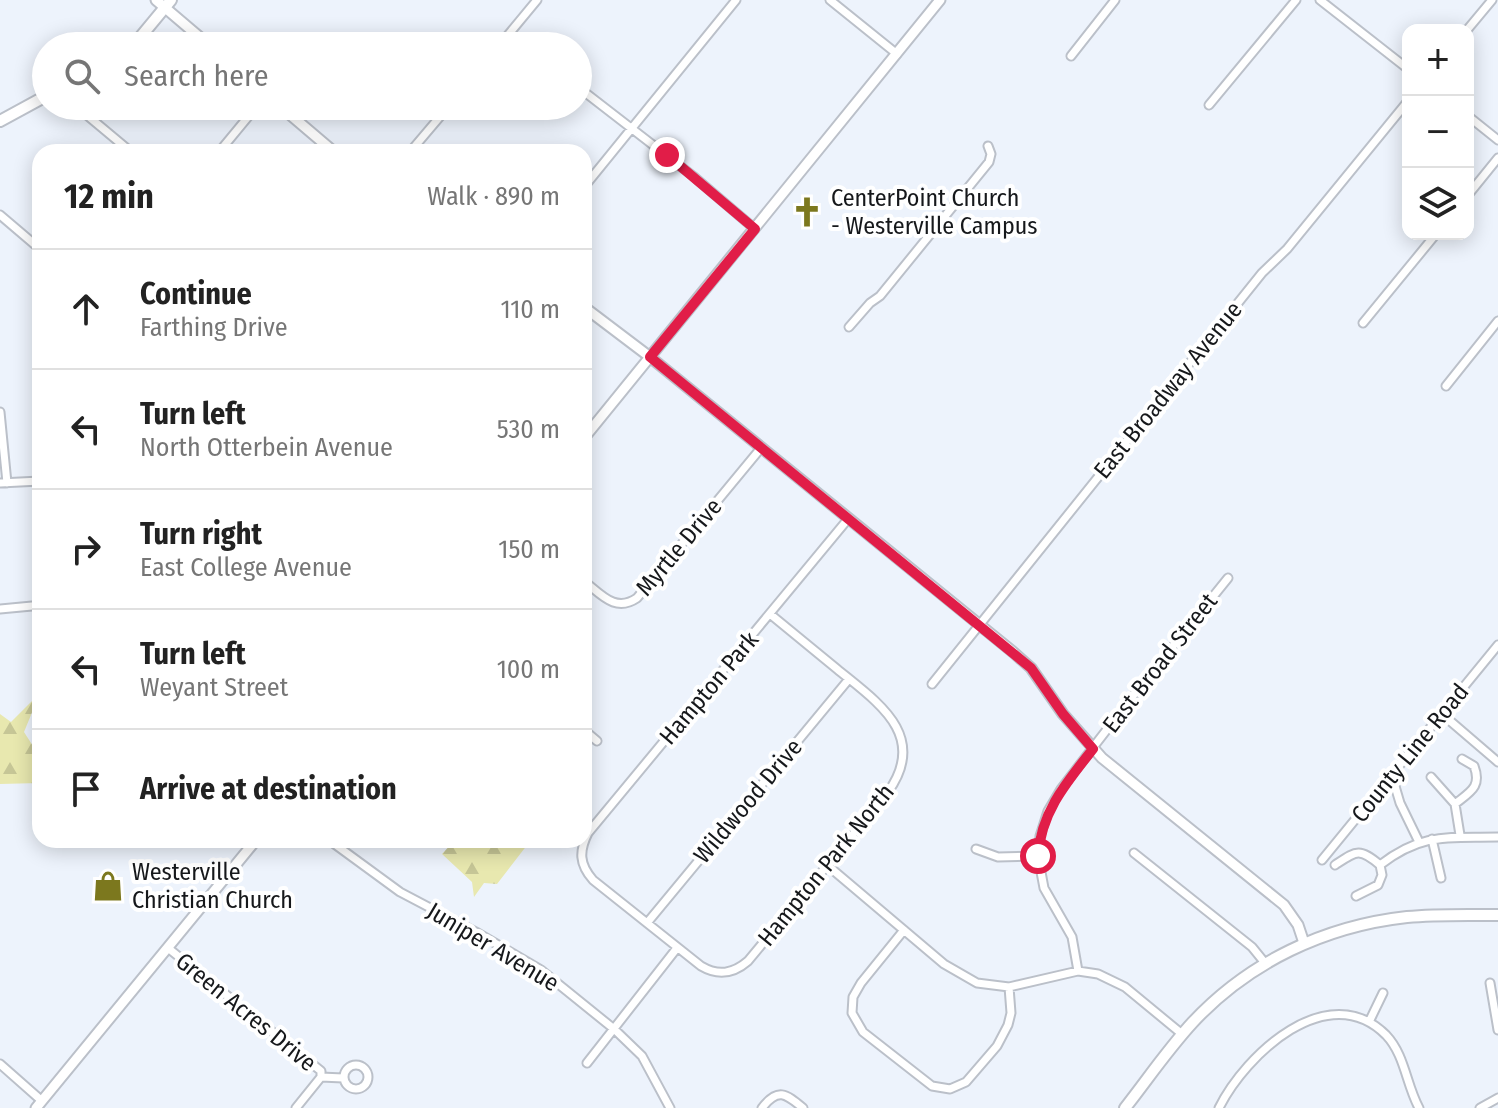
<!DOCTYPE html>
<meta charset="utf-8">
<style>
body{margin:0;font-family:"Fira Sans Condensed",sans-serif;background:#f2f2f2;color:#222}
.controls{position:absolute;right:24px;top:24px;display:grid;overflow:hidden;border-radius:16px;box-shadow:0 4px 20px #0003}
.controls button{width:72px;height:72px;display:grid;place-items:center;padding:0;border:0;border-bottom:2px solid #e0e0e0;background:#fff;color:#222;font:40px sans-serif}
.stop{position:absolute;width:24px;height:24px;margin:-18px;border:6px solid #e11d48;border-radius:50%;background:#fff}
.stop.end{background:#e11d48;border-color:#fff;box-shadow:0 2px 8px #0008}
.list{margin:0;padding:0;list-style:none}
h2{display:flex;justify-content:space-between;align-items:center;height:104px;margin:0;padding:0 32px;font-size:34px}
h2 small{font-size:26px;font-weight:400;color:#767676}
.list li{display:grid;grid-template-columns:52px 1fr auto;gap:24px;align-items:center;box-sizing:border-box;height:120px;padding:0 32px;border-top:2px solid #e0e0e0}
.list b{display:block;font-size:30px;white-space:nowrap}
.list p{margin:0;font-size:26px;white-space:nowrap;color:#767676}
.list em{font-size:26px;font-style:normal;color:#767676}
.icon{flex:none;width:44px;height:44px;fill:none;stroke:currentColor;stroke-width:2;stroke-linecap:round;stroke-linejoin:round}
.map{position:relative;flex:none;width:1498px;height:1108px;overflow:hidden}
.search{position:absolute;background:#fff;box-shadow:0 4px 20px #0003;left:32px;top:32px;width:560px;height:88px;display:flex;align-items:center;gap:20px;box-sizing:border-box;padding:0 28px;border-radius:44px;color:#767676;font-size:30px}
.panel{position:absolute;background:#fff;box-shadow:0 4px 20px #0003;left:32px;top:144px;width:560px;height:704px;border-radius:24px}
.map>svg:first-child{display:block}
</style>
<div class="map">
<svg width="1498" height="1108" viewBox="0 0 1498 1108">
<defs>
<pattern id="forest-firs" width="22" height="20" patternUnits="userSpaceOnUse" patternTransform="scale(2)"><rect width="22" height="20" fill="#e8e8af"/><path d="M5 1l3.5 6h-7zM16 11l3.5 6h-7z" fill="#c6c696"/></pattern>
</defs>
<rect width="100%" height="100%" fill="#edf3fc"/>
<!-- forest -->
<path fill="url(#forest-firs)" d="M 40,693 L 24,732 L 40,757 L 40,783 L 0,784 L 0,714 L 11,722 Z
M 455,840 L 531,840 L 497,884 L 484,883 L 474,897 L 472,882 L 442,854 Z"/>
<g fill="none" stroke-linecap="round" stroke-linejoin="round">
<!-- minor casing -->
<g stroke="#bbc0c9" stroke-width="11">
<path id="minor" d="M 830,0 L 897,54
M 1320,0 L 1408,69
M 1467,30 L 1492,0
M 511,32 L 527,46
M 499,46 L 537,0
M 1071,56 L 1115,0
M 578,87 L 693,176 L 755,229
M 1209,105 L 1296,0
M 76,106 L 131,152
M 1468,116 L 1498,140
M 219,152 L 257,106
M 410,152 L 449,106
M 584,187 L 736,0
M 1468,195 L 1498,158
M 0,215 L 40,249
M 1363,323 L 1436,234
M 849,327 L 870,303 L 880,296 L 989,162 L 991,154 L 988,146
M 1446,386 L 1498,321
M 0,412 L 7,483
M 0,483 L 40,481
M 584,581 C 601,594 615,613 637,598 L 761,448
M 0,609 L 32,606
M 770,614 C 792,632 814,650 837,669 C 877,702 929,735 888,792 L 748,961 C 733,974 718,976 701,966 L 593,880 C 579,864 579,851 588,833 L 848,519
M 932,684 L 1262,273 L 1287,249 L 1408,101
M 1442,714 L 1498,762
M 584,730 L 597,741
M 1392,776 L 1400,803 L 1419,842
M 1431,777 L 1455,804 L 1460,835
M 1455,804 C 1470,792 1482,787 1474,766 L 1462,759
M 1432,839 L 1441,878
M 329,840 L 400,892 L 476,932 L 541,970 L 614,1029 L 642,1056 L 670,1108
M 976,849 L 998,857 L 1038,856
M 1134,853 L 1252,947 L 1265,963
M 1322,860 L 1498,645
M 827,865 L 944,964 L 977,983 L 1009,987 L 1078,971 L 1098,974 L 1125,987 L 1182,1034
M 1335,865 C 1356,851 1359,847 1380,865
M 1356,896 L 1378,885 L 1382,875 L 1380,865 C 1422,832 1449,838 1498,837
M 647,923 L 849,679
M 904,930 L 861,983 L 853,997 L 852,1013 L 863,1032 L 932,1086 L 950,1089 L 966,1082 L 997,1046 L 1008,1025 L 1011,1013 L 1009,987
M 168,948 L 321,1071 L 321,1077
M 1078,971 L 1072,937 L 1044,888 L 1038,856 L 1040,836 L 1048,811 L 1061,789 L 1132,697 L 1228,578
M 1490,983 L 1498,1030
M 1369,1022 L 1383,993
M 587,1063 L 677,948
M 0,1064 L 42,1101
M344 1077a12 12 0 1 1 24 0a12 12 0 1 1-24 0Z
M 321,1077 L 343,1078
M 296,1108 L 321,1077
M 762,1108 C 778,1087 786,1094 803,1108
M 1219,1108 C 1245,1055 1328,977 1386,1035 C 1405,1055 1406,1084 1419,1108
M 1480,1108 L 1498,1098"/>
</g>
<!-- tertiary casing -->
<g stroke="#bbc0c9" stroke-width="13">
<path id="tertiary" d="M 156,0 L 210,46
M 280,106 L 334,152
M 584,307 L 650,357 L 1013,652 L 1031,668 L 1063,714 L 1102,758 L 1284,905 L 1298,925 L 1304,943
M 584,438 L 940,0
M 36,1108 L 256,840"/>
</g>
<!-- secondary casing -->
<g stroke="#bbc0c9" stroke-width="14">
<path id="secondary" d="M 133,46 L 171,0
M 0,121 L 46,96
M 1125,1108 C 1147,1080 1168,1049 1193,1022 C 1249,962 1325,926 1407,917 C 1437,914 1468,915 1498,915"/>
</g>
<!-- minor -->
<use href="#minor" stroke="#fff" stroke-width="7"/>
<!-- tertiary -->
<use href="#tertiary" stroke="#fff" stroke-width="9"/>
<!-- secondary -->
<use href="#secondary" stroke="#fff" stroke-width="10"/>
</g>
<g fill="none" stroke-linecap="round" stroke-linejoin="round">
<!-- route -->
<path stroke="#e11d48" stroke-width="10" d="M 667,155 L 755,229 L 650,357 L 1031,668 L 1063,714 L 1093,749 C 1066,783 1041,812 1038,856"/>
</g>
<!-- icons -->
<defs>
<g id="church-bare" transform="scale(2.4)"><path d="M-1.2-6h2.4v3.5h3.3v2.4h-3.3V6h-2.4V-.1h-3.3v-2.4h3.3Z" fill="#7c781e" stroke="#fff" stroke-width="2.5" paint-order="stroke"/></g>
<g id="shop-bare" transform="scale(2.4)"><path d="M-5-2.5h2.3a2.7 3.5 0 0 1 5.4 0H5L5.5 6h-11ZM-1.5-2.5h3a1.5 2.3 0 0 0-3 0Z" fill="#7c781e" stroke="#fff" stroke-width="2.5" paint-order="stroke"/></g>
</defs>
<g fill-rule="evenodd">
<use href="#church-bare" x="807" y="212"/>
<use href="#shop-bare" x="108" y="886"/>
</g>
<g text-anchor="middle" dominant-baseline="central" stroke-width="8" stroke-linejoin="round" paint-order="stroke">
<!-- poi labels -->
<g font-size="24" fill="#16181b" stroke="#fff" text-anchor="start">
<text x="831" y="198">CenterPoint Church<tspan x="831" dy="28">- Westerville Campus</tspan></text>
<text x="132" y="872">Westerville<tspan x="132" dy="28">Christian Church</tspan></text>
</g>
<!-- street labels -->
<g font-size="24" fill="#16181b" stroke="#fff">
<text transform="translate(1168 390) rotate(-51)">East Broadway Avenue</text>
<text transform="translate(679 547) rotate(-50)">Myrtle Drive</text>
<text transform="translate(1160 663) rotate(-52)">East Broad Street</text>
<text transform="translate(709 688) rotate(-50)">Hampton Park</text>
<text transform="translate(1410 753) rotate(-51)">County Line Road</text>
<text transform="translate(748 801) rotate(-50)">Wildwood Drive</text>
<text transform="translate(826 865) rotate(-51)">Hampton Park North</text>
<text transform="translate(493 947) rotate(31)">Juniper Avenue</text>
<text transform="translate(246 1012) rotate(39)">Green Acres Drive</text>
</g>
</g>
</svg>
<div class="controls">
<button>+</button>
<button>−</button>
<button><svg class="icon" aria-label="layers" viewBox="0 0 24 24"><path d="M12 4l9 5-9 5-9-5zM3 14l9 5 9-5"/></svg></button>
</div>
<div class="stop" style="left:1038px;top:856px"></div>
<div class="stop end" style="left:667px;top:155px"></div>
<div class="search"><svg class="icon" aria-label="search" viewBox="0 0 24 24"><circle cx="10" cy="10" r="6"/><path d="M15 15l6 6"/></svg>Search here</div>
<section class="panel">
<h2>12 min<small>Walk · 890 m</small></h2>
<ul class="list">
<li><svg class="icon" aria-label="ahead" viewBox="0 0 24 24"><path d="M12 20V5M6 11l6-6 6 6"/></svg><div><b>Continue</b><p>Farthing Drive</p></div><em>110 m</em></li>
<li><svg class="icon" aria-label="left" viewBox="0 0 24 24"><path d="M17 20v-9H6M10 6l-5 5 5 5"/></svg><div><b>Turn left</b><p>North Otterbein Avenue</p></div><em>530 m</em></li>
<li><svg class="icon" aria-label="right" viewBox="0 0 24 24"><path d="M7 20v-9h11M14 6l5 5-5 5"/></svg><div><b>Turn right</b><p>East College Avenue</p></div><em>150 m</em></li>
<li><svg class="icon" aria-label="left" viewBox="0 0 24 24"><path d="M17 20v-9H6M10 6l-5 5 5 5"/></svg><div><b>Turn left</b><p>Weyant Street</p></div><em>100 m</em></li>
<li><svg class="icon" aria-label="arrive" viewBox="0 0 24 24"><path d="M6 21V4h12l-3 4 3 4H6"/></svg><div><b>Arrive at destination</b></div></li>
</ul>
</section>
</div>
